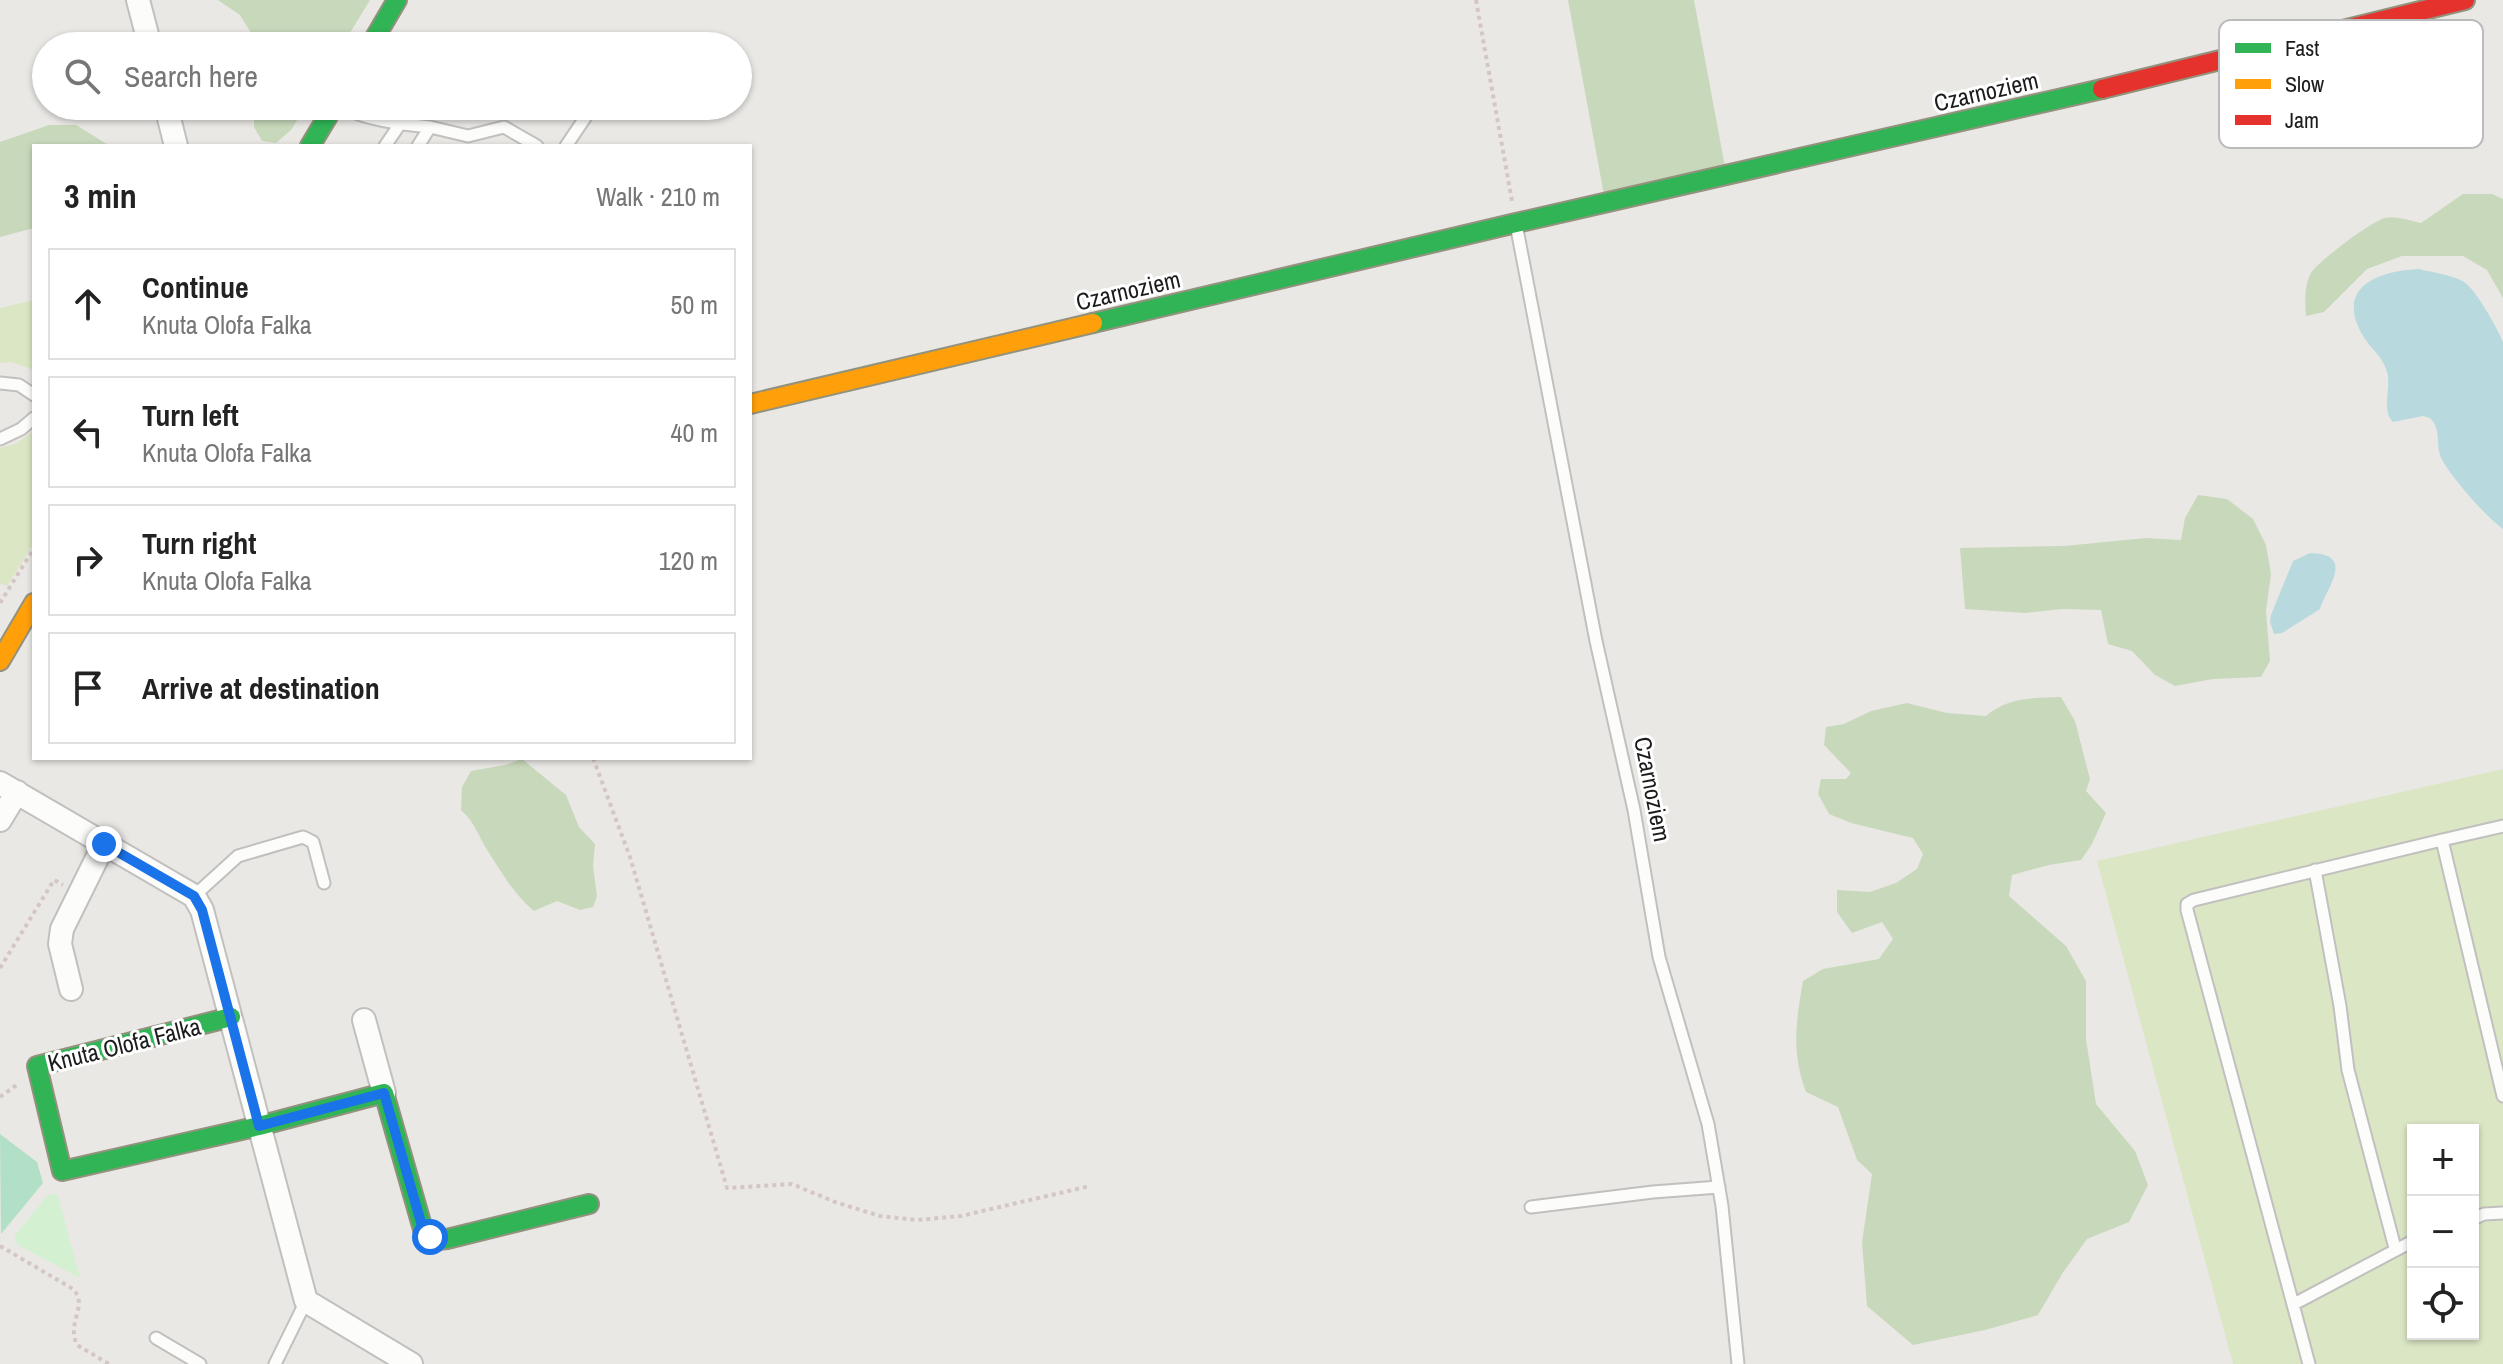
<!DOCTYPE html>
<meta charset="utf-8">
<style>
body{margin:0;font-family:"Archivo Narrow",sans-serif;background:#f2f2f2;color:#222}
.controls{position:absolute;right:24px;bottom:24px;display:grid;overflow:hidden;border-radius:0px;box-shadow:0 2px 6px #0004}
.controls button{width:72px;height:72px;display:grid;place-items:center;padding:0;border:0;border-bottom:2px solid #e0e0e0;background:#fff;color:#222;font:40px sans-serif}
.stop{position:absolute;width:24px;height:24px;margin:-18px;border:6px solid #1a73e8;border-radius:50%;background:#fff}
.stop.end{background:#1a73e8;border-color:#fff;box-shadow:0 2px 8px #0008}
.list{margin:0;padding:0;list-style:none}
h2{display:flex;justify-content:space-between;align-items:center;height:104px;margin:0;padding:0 32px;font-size:34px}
h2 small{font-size:26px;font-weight:400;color:#767676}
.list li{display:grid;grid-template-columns:52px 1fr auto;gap:24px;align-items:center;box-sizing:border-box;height:112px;margin:0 16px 16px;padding:0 16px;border:2px solid #e0e0e0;border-radius:0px}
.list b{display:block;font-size:30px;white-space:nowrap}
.list p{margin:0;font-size:26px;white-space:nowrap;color:#767676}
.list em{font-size:26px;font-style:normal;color:#767676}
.icon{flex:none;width:44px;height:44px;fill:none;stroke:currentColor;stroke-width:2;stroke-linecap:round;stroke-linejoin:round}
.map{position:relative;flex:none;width:2503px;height:1364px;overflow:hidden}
.search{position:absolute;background:#fff;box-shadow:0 2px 6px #0004;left:32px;top:32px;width:720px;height:88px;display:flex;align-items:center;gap:20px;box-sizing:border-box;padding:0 28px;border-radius:44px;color:#767676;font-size:30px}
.panel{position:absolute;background:#fff;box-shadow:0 2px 6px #0004;left:32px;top:144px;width:720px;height:616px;border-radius:0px}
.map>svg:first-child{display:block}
</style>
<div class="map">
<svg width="2503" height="1364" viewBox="0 0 2503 1364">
<rect width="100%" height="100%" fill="#eae8e5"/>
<!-- grass -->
<path fill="#dae6c4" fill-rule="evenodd" d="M 34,300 L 34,370 L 11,362 L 0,363 L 0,308 Z
M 34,431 L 34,543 L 7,586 L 0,583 L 0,448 L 15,444 Z
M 2503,769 L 2503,1364 L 2233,1364 L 2097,861 ZM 2413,1130 L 2473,1130 L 2473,1334 L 2413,1334 Z"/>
<!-- forest -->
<path fill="#c8d8bb" d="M 218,0 L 370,0 L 342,46 L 259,46 L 240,15 Z
M 1568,0 L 1694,0 L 1725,167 L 1604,195 Z
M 261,106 L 306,106 L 291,130 L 276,143 L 262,141 L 254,127 L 254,111 Z
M 49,125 L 76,125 L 110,146 L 34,146 L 34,228 L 0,237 L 0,142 Z
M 2463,194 L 2492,194 L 2503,199 L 2503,298 L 2487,270 L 2463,256 L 2402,256 L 2367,269 L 2324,312 L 2306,316 C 2305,303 2304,285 2311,273 C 2317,262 2372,221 2385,218 C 2395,215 2411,221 2421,223 Z
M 2198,495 L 2227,499 L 2253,519 L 2266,545 L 2271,574 L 2266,611 L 2270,661 L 2261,677 L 2213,679 L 2175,686 L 2155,675 L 2132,651 L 2108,644 L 2101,610 L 2062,609 L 2025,613 L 1965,609 L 1960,548 L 2064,546 L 2146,538 L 2181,540 L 2185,518 Z
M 2061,697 L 2075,721 L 2090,779 L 2086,791 L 2106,813 L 2092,844 L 2081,860 L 2049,865 L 2012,875 L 2009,896 L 2066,946 L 2086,981 L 2086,1039 L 2096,1104 L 2135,1151 L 2148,1185 L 2129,1222 L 2087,1239 L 2062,1274 L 2038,1315 L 1985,1330 L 1913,1345 L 1867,1306 L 1862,1242 L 1872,1174 L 1857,1160 L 1838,1107 L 1806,1092 C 1791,1051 1796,1022 1803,981 L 1823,969 L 1879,959 L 1893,939 L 1882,922 L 1852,933 L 1837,912 L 1837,890 L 1870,892 L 1896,883 L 1917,869 L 1923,854 L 1913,838 L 1851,823 L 1829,814 L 1818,794 L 1821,779 L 1846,779 L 1851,773 L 1824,745 L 1826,727 L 1844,724 L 1871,711 L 1907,703 L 1947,713 L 1986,716 C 2007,697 2034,698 2061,697 Z
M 522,759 L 566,795 L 579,827 L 595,844 L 593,866 L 597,896 L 593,907 L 580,910 L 557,901 L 534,911 C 514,895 500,870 486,848 C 477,833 475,823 461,810 L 462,787 L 471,771 L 505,765 Z"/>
<!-- park -->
<path fill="#d3f0d0" d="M 57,1193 L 80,1278 L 18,1245 L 14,1237 L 47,1196 Z"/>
<!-- pitch -->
<path fill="#b1e0c7" d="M 0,1134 L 37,1162 L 43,1183 L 1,1234 Z"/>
<!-- water -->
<path fill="#b8d9dd" d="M 2419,269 C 2433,273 2451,274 2464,282 C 2475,288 2498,329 2503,342 L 2503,529 C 2488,519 2446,472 2440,455 C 2436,441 2441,429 2430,418 L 2423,416 L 2393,422 C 2380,409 2393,386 2386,369 C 2382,357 2372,349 2365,339 C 2333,289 2375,271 2419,269 Z
M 2310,553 C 2357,554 2326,588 2320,609 L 2282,633 L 2274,634 L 2270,622 L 2271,615 L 2293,561 Z"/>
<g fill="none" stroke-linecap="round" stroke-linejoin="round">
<!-- lane casing -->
<g stroke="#c1c0bf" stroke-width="15">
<path id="lane" d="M 339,106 C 367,120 399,124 430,127 L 418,146
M 430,127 L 468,136 L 504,127 L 537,146
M 385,146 L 400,124
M 566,146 L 593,106
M 1516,224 L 1596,641 L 1634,810 L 1659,957 L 1708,1124 L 1722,1206 L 1738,1364
M 0,383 L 19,385 L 34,395
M 0,439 L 21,429 L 34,418
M 2503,826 L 2442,840 L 2503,1096
M 2315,870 L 2340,1006 L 2348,1070 L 2395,1248
M 194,896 L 238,856 L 303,837 L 313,842 L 324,883
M 1531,1207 L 1653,1192 L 1719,1187
M 2473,1219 L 2484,1214 L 2503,1213
M 2294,1304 L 2413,1241
M 156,1338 L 200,1364
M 275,1364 L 306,1301
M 2309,1364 L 2187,910 L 2187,904 L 2194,900 L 2442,840"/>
</g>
<!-- street casing -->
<g stroke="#c1c0bf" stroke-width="26">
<path id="street" d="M 138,0 L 150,46
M 166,106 L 176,146
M 0,783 L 194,896 L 202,910 L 306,1301 L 411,1364
M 0,820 L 17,792
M 71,989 L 60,944 L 62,929 L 104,844
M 364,1020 L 384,1093"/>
</g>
<!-- fast casing -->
<g stroke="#93927e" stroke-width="22">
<path id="fast" d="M 370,46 L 397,0
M 310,146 L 334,106
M 1093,323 L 1516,223 L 2102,89
M 231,1017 L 37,1066 L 62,1171 L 259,1126 L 384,1093 L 424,1233 L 438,1240 L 447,1239 L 589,1204"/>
</g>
<!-- slow casing -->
<g stroke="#93927e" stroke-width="22">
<path id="slow" d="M 750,404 L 1093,323
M 0,661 L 34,603"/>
</g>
<!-- jam casing -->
<g stroke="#93927e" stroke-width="22">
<path id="jam" d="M 2102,89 L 2465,0"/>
</g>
<!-- path -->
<path stroke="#d4c6c5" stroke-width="4" stroke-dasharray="4 4" stroke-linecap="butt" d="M 1476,0 L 1512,201
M 0,603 L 34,548
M 593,758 L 630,857 L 727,1188 L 792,1184 L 835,1202 L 880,1216 L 917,1220 L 961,1216 L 1090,1186
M 0,968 L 54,880 L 63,885
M 0,1097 L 18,1084
M 0,1246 L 73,1289 C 89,1306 66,1322 77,1345 L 109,1364"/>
<!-- lane -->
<use href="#lane" stroke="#fcfcfb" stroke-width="11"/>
<!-- street -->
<use href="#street" stroke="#fcfcfb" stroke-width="22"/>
<!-- fast -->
<use href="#fast" stroke="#30b455" stroke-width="18"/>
<!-- slow -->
<use href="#slow" stroke="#ff9f0a" stroke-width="18"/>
<!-- jam -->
<use href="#jam" stroke="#e5322d" stroke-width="18"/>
</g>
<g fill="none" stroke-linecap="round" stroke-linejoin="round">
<!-- route -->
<path stroke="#1a73e8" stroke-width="10" d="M 104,844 L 194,896 L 202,910 L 259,1126 L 384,1093 L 424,1233 L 430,1237"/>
</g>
<g text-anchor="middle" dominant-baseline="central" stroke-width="6" stroke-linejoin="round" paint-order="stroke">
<!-- street labels -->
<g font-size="24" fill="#1c1c1c" stroke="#fff">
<text transform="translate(1986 91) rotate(-13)">Czarnoziem</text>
<text transform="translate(1128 290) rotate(-13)">Czarnoziem</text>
<text transform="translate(1653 789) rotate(79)">Czarnoziem</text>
<text transform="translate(124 1044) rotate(-14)">Knuta Olofa Falka</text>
</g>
</g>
<!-- legend -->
<rect x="2219" y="20" width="264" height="128" rx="12" fill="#fff" stroke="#bbb" stroke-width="2"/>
<rect x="2235" y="43" width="36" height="10" fill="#30b455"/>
<rect x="2235" y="79" width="36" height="10" fill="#ff9f0a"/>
<rect x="2235" y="115" width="36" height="10" fill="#e5322d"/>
<g font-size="22" fill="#1c1c1c">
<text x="2285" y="56">Fast</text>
<text x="2285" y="92">Slow</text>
<text x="2285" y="128">Jam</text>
</g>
</svg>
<div class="controls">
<button>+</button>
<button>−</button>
<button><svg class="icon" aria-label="locate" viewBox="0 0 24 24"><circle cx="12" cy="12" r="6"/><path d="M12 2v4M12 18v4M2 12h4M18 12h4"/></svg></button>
</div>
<div class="stop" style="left:430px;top:1237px"></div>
<div class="stop end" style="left:104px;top:844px"></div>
<div class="search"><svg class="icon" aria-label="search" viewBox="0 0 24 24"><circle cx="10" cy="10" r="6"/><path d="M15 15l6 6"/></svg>Search here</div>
<section class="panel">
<h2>3 min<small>Walk · 210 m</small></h2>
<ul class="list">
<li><svg class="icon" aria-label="ahead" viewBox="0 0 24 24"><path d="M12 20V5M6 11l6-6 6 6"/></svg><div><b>Continue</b><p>Knuta Olofa Falka</p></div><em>50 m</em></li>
<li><svg class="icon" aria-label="left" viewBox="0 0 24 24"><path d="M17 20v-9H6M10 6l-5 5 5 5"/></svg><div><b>Turn left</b><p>Knuta Olofa Falka</p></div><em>40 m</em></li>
<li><svg class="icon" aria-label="right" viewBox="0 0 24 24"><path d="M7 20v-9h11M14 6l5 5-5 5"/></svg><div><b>Turn right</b><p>Knuta Olofa Falka</p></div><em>120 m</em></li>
<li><svg class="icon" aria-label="arrive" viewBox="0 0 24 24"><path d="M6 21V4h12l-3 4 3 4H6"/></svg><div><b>Arrive at destination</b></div></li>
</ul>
</section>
</div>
